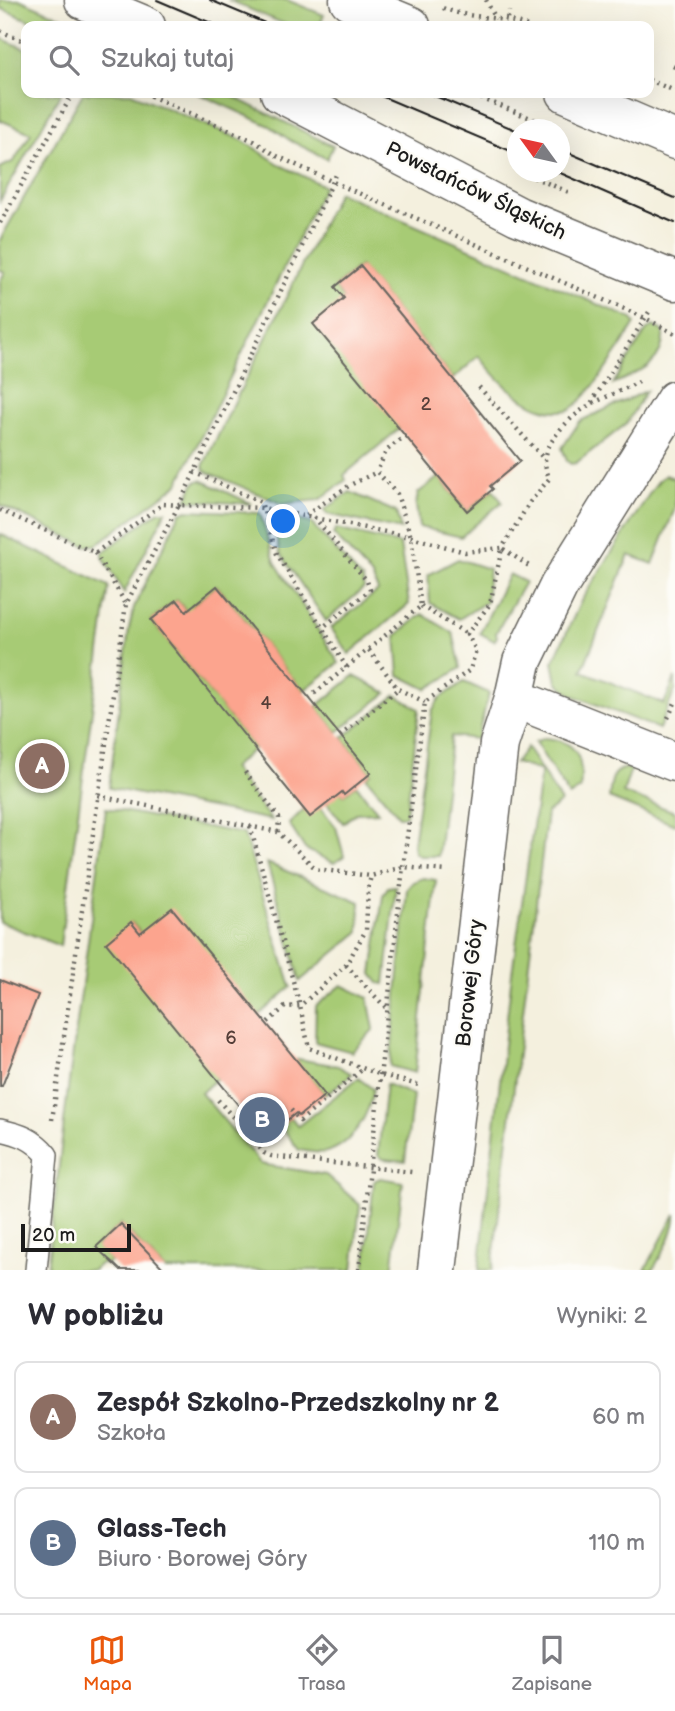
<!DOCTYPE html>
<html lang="pl">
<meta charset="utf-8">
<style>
body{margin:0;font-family:"Balsamiq Sans",sans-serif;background:#f7f7f7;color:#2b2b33}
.compass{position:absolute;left:507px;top:119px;width:63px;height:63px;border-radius:50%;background:#fff;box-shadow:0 7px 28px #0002;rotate:303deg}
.scale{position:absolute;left:21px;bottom:18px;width:110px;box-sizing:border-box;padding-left:7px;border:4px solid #1c1c1c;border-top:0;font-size:19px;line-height:24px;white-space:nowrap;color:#1c1c1c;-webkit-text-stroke:5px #fdfcf7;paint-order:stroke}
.you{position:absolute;left:284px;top:522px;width:24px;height:24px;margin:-18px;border:5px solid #fff;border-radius:50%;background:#1a73e8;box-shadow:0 0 0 10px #1a73e833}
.badge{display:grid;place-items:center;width:46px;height:46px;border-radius:50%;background:#ea580c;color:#fff;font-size:23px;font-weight:700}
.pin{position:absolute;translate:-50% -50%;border:4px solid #fff;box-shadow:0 2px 7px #0006}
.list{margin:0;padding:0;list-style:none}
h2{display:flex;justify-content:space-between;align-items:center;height:91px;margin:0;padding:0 28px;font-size:30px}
h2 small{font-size:23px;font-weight:400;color:#7c7c81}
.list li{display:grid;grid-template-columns:46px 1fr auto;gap:21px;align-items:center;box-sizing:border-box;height:112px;margin:0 14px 14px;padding:0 14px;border:2px solid #e1e1e2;border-radius:14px}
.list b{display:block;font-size:26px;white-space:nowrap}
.list p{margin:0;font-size:23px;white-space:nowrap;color:#7c7c81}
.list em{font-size:23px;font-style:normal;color:#7c7c81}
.icon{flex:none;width:38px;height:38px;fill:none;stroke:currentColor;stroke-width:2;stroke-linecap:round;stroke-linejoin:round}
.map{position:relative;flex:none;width:675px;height:1270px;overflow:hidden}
.search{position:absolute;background:#fff;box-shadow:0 7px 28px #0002;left:21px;right:21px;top:21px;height:77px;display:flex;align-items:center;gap:18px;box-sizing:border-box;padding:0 24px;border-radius:14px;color:#7c7c81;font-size:26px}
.sheet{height:343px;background:#fff}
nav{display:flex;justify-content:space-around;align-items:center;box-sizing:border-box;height:98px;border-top:2px solid #e1e1e2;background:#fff;font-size:19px;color:#7c7c81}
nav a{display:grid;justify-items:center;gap:4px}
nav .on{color:#ea580c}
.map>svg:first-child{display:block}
</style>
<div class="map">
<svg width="675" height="1270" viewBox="0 0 675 1270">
<rect width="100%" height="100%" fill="#fdfcf7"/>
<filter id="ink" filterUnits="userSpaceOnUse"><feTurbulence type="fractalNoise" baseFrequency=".0143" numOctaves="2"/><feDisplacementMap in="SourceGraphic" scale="14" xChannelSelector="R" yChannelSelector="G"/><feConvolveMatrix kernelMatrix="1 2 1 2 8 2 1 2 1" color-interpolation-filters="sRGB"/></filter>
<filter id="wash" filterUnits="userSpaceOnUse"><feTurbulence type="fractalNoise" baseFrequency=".00686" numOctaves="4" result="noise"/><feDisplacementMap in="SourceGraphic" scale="28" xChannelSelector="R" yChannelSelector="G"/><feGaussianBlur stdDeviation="1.57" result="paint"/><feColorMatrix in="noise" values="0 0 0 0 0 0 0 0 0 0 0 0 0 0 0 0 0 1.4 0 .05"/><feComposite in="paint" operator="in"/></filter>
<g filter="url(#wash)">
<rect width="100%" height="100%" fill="#f4f0de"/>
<!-- green -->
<path fill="#a7cb75" stroke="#627448" stroke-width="2" d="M 0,0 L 21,0 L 82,26 L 43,26 L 0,8 Z
M 228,0 L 287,0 L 324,15 L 319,26 L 289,26 Z
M 0,38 L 26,49 L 26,93 L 61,93 L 0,201 L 0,168 L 14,161 L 31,133 L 0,120 Z
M 83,93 L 131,93 L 242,140 L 282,166 L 324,186 L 180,480 L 177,485 L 96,545 L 86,546 L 0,505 L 0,281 L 5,272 L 0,270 L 0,240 Z
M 197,93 L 226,93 L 333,146 L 327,159 L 291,141 L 270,126 Z
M 338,192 L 632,319 L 635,324 C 625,341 585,405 568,410 C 533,418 498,381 479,356 L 453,379 L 360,266 L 335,287 L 347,302 L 399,429 L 344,475 L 346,480 L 319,500 L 282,504 L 205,471 L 203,466 Z
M 653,326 L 663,331 C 666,364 637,373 613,384 L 646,331 Z
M 646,391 L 626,424 L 576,463 L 571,464 L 567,461 L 562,448 L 580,421 Z
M 666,475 L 675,479 L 675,508 L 653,564 L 629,555 L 582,671 L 664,704 L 675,678 L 675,690 L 659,729 L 572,695 L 557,682 L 553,662 L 581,601 L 653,488 L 660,479 Z
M 439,477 L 467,511 L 493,489 L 502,502 L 461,537 L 419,527 L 416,505 L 418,493 Z
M 201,480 L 252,504 L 186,500 L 195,482 Z
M 350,492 L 396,512 L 401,530 L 327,514 L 324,510 L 327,508 Z
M 187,510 L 260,513 L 275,562 L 339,663 L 303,691 L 217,586 L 192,606 L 190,615 L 177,600 L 151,620 L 255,748 L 232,768 L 271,820 L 109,788 L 129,629 L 134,607 L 180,513 Z
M 159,511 L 166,511 L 124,593 L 103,557 L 103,552 Z
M 271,513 L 311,523 L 363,580 L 364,588 L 326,621 L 280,553 Z
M 336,529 L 400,544 L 409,604 L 349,654 L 331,628 L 378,591 L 372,576 L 333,534 Z
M 0,534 L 109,586 L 60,946 L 0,922 Z
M 458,559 L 489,569 L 486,602 L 459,619 L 430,603 L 428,575 Z
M 509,574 L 525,582 L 496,633 L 497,637 L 494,641 L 480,633 Z
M 422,614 L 453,633 L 461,668 L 427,689 L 399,675 L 396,636 Z
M 354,676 L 387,693 L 337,732 L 316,707 Z
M 464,682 L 489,693 L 477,739 L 451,736 L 438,856 L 420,856 L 414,852 L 413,844 L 432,711 L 439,699 Z
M 396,695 L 419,709 L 406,816 L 399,816 L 366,777 L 371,773 L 342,738 Z
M 544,738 C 578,740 584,759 580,789 L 569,796 L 535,742 Z
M 527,747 L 561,802 L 547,813 L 492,1270 L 479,1270 L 512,973 L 541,771 L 515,763 Z
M 627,768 L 631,769 L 623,793 L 675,812 L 675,825 L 609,798 C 611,784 610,771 627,768 Z
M 356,785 L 378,812 L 356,813 L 343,823 L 327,803 L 338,787 L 344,795 Z
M 106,808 L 244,834 L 291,987 L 259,1015 L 144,937 L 131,922 L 217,1078 L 201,1093 L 261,1164 L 326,1175 L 360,1205 L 353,1270 L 165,1270 L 121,1224 L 97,1246 L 111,1261 L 105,1265 L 102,1262 L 93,1270 L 47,1270 L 67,1096 Z
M 321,808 L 336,827 L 344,856 L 334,863 L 305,849 L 289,824 L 304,809 Z
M 267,863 L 360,902 L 359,932 L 300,981 Z
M 423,878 L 436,880 L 415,1073 L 390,1066 L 407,889 L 413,882 Z
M 396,886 L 385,984 L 379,983 L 372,974 L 383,895 L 388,887 Z
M 342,985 L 368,998 L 374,1029 L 352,1052 L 315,1042 L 316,1006 Z
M 298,1059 L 338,1066 L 352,1074 L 325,1095 L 296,1061 Z
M 358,1078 L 373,1089 C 370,1113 353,1145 326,1152 C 318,1154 308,1151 299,1150 L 280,1125 L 291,1117 L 298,1126 Z
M 386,1084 L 413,1095 L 405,1161 L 383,1159 L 378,1155 Z
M 380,1178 L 403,1182 L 392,1270 L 365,1270 L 374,1181 Z
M 675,1214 C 675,1235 662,1252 653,1270 L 645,1270 Z"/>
<g id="blocks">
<!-- building -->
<path fill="#fca48e" d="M 361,266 L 520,461 L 490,486 L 493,489 L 467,511 L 313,324 L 344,298 L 335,287 Z
M 217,586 L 371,773 L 344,795 L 342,792 L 310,817 L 151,620 L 177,600 L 186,611 Z
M 172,908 L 325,1095 L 299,1116 L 296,1113 L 265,1138 L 106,943 L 131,922 L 140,933 Z
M 0,980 L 38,995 L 2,1086 L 0,1086 Z
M 121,1224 L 165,1270 L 120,1270 L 96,1247 Z"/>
</g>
</g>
<g filter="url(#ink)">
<use href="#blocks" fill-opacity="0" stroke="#686660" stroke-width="2"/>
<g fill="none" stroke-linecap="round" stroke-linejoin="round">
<!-- service casing -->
<g stroke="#686660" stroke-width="24">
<path id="service" d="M 0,1130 C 20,1134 34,1139 47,1155 L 36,1270"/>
</g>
<!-- minor casing -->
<g stroke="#686660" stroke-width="41">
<path id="minor" d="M 514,698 L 675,762
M 437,1270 L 499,744 L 514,698 L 522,662 L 559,586 L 675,400"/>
</g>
<!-- secondary casing -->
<g stroke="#686660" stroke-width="41">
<path id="secondary" d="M 84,0 L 146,26
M 349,0 L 411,26
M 280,93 L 518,216 L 675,281
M 566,93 L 675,140"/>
</g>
<!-- path -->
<path stroke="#686660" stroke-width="4.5" stroke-dasharray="2 5" stroke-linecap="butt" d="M 486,0 L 496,19
M 443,8 C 472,20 499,15 527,26
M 507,18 L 509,11
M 0,31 L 26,42
M 673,66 L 675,67
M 649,80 L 675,91
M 144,93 L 254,141 L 277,156 L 333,182 L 645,318 L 675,334
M 468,93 L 538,121
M 521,172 L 571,193
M 0,223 L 73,93
M 479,387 L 545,460
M 593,403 L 639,382
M 194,472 L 261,502 L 277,554 L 347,668
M 0,510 L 95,553 L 163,504 L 179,505 L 336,175
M 306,515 L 350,485 L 377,472
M 314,517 L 367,581 L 370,590 L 322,628
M 95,553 L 126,604
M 421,606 L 467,634
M 369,650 L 398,689 L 425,702
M 309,698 L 421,606 L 411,537 L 397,494 L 377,472 L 386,451 L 405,436
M 668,718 L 675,703
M 340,736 L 398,689
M 245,772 L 279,818 L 278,832
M 98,796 L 278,832 L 316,869 L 371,876 L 403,867 L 447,871
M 250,826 L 300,1006 L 309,1048 L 381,1075 L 422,1086
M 346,965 L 388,1010
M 268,1022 L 285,1007 L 300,1006 L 346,965 L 366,930 L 368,888 L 371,876
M 218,1100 L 264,1153 L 271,1156 L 412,1172
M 291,1110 L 300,1121 L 363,1069
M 52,1120 L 126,604 L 179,505 L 263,508 L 411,537 L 465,552 L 502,548 L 530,502 L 549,479 C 548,474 545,467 545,462 C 545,440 573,414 590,405 L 649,312
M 359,1270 L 403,867 L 425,702 L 470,670 L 476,650 L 467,634 L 490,604 L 502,548 L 529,566"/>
<!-- service -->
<use href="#service" stroke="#fff" stroke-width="21"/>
<!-- minor -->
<use href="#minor" stroke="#fff" stroke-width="38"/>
<!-- secondary -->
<use href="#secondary" stroke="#fff" stroke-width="38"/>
<!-- tram -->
<path stroke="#1c1c1c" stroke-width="2" d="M 157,0 L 218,26
M 210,0 L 272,26
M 374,93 L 518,154
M 428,93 L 518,131
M 560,149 L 675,198
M 558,172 L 675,223"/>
</g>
</g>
<g text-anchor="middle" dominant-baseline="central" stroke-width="5" stroke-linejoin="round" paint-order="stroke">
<!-- number labels -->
<g font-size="18" fill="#543e38">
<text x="426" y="404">2</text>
<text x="266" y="703">4</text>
<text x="231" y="1038">6</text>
</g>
<!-- street labels -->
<g font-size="21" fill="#1c1c1c" stroke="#fdfcf7">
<text transform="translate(476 191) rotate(26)">Powstańców Śląskich</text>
<text transform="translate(470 983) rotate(-84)">Borowej Góry</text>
</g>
</g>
</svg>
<svg class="compass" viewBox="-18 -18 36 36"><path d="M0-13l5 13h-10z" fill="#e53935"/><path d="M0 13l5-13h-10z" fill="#7c7c81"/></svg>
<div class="scale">20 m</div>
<div class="you"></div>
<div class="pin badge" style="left:42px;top:766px;background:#8d6e63">A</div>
<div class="pin badge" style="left:262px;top:1120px;background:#5c6f8a">B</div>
<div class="search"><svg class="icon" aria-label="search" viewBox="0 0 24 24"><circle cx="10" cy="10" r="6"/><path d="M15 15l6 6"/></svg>Szukaj tutaj</div>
</div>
<section class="sheet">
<h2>W pobliżu<small>Wyniki: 2</small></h2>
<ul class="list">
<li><span class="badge" style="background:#8d6e63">A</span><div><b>Zespół Szkolno-Przedszkolny nr 2</b><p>Szkoła</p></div><em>60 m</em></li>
<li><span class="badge" style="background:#5c6f8a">B</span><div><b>Glass-Tech</b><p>Biuro · Borowej Góry</p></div><em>110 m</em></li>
</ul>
</section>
<nav>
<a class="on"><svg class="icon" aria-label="map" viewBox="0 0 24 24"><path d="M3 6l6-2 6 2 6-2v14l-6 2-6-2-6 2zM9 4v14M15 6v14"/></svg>Mapa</a>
<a><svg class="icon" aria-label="directions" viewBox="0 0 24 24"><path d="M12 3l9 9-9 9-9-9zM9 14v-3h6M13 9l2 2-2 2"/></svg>Trasa</a>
<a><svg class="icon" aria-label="saved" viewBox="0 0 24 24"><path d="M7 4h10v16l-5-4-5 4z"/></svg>Zapisane</a>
</nav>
